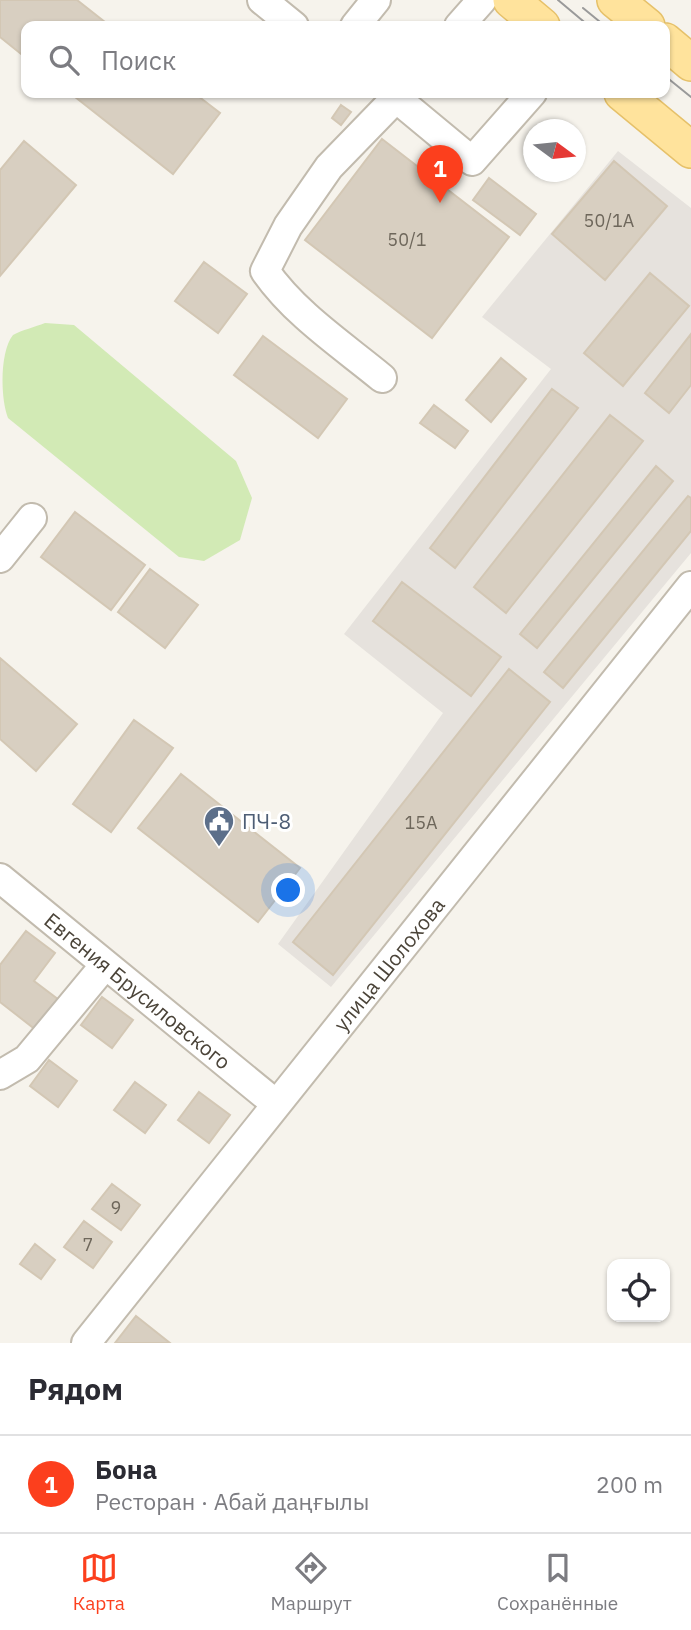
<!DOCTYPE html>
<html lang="ru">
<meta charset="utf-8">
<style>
body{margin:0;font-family:"IBM Plex Sans",sans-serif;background:#f2f2f3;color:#2b2b33}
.controls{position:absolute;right:21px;bottom:21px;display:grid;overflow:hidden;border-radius:14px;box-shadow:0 2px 5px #0004}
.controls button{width:63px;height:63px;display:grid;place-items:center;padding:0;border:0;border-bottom:2px solid #e1e1e2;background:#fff;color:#2b2b33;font:35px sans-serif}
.compass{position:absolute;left:523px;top:119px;width:63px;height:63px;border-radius:50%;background:#fff;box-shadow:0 2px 5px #0004;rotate:105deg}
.you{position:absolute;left:289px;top:891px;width:24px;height:24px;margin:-18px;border:5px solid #fff;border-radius:50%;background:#1a73e8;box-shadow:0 0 0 10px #1a73e833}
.badge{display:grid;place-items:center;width:46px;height:46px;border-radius:50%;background:#fc3f1d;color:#fff;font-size:23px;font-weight:700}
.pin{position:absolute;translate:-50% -58px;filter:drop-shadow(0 2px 4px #0008)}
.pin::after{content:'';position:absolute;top:37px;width:24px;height:21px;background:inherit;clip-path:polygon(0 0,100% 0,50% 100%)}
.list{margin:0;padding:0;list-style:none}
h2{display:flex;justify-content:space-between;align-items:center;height:91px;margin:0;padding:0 28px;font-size:30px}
h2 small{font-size:23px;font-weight:400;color:#7c7c81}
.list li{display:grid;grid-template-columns:46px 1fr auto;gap:21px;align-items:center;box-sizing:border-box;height:98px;padding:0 28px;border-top:2px solid #e1e1e2}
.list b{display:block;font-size:26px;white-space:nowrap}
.list p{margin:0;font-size:23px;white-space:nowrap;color:#7c7c81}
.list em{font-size:23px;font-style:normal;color:#7c7c81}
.icon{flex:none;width:38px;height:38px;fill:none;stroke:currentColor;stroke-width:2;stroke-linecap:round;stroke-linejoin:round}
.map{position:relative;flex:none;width:691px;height:1343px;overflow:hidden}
.search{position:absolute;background:#fff;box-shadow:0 2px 5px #0004;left:21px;right:21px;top:21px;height:77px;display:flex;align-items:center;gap:18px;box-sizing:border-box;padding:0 24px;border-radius:14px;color:#7c7c81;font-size:26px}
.sheet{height:189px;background:#fff}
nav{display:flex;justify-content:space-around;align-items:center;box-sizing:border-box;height:98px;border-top:2px solid #e1e1e2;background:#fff;font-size:19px;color:#7c7c81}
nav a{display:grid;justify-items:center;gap:4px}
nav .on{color:#fc3f1d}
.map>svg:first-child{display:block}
</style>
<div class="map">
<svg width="691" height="1343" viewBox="0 0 691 1343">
<rect width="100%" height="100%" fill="#f6f3ec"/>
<!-- industrial -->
<path fill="#e6e2dd" d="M 618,151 L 691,208 L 691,553 L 331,987 L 278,944 L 443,713 L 344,634 L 551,369 L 482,317 Z"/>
<!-- green -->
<path fill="#d2eab5" d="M 45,323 L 74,325 L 236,461 L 252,498 L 240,540 L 204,561 L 179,557 L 8,418 C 0,397 0,351 13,335 C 22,330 35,327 45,323 Z"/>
<!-- building -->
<path fill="#d8cfc1" stroke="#d3c7b4" stroke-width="2" d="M 0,0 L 77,0 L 110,26 L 26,26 L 26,58 L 0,37 Z
M 70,93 L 194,93 L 220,113 L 173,174 Z
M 341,105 L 351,112 L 341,125 L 332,118 Z
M 382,139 L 509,237 L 432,338 L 305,240 Z
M 24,141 L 76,185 L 0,276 L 0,170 Z
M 614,161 L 667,206 L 605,280 L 552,234 Z
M 489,178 L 536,214 L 520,235 L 473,200 Z
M 204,262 L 247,294 L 218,333 L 175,301 Z
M 650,273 L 689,306 L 623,386 L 584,353 Z
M 691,334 L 691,385 L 669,413 L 645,393 Z
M 263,336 L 347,399 L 318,438 L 234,375 Z
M 501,358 L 526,379 L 491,422 L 466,400 Z
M 552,389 L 578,408 L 455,568 L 430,548 Z
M 434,405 L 468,431 L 455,448 L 420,423 Z
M 610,415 L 643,441 L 506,613 L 474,587 Z
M 656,466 L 673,481 L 537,648 L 520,634 Z
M 688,496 L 691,498 L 691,531 L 563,688 L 544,672 Z
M 75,512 L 145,565 L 111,610 L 41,557 Z
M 150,569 L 198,605 L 165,648 L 118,612 Z
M 402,582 L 501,657 L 471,696 L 373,621 Z
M 0,658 L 77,724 L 36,771 L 0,739 Z
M 509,669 L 550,702 L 333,975 L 293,942 Z
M 134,720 L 173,748 L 111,832 L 73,804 Z
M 181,774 L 300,868 L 258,922 L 138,828 Z
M 26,931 L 55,953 L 34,981 L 59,1000 L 36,1030 L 0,1002 L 0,965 Z
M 102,997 L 133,1020 L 112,1048 L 81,1025 Z
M 49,1060 L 77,1081 L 58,1107 L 30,1086 Z
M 135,1082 L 166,1105 L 145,1133 L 114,1110 Z
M 199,1092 L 230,1115 L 209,1143 L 178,1120 Z
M 112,1184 L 140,1205 L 121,1230 L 92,1209 Z
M 84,1221 L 112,1242 L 93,1268 L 64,1247 Z
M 35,1244 L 55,1260 L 41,1279 L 20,1264 Z
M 136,1316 L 170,1343 L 115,1343 Z"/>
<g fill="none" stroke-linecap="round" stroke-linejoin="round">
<!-- minor casing -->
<g stroke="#c2bbae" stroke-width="32">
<g id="minor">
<path d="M 262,0 L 294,26"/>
<path d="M 355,26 L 376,0"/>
<path d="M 459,26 L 482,0"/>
<path d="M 401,93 L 396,98 L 472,161 L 532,93"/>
<path d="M 382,378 C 342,345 295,314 265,271 L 288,226 L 329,167 L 396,98"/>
<path d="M 0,558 L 32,518"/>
<path id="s1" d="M 0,878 L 276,1104"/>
<path d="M 0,1075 L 27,1059 L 105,965"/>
<path id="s2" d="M 86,1343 L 691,586"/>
</g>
</g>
<!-- major casing -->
<g stroke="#e6c16a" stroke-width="38">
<path id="major" d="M 511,0 L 542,26
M 615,0 L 647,26
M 665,41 L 691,63
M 622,93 L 691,150"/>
</g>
<!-- minor -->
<use href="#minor" stroke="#fff" stroke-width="28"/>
<!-- major -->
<use href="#major" stroke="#ffe39c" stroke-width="35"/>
<!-- tram -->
<path stroke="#9a9a9a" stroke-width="2" d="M 558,0 L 589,26
M 583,8 L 605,26
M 665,76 L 691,97"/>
</g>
<!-- icons -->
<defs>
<g id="civic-pin" transform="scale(1.575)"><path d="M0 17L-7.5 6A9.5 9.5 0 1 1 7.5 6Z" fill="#5c6f8a" stroke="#fff"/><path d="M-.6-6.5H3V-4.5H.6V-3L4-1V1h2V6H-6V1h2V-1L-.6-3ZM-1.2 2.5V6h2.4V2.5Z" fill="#fff"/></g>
</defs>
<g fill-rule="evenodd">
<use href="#civic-pin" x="219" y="821"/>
</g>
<g text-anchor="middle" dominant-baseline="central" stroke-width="6" stroke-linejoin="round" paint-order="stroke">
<!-- number labels -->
<g font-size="18" fill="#6e675b">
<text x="609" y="220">50/1А</text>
<text x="407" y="239">50/1</text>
<text x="421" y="822">15А</text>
<text x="116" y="1207">9</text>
<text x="88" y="1244">7</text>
</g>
<!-- service labels -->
<g font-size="21" fill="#4e5e75" stroke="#fff" text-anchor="start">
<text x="242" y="821">ПЧ-8</text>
</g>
<!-- street labels -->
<g font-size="21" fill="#4b4439" stroke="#fff">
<text stroke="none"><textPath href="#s2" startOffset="485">улица Шолохова</textPath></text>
<text stroke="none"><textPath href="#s1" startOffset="178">Евгения Брусиловского</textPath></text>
</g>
</g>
</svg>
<div class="controls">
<button><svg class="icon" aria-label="locate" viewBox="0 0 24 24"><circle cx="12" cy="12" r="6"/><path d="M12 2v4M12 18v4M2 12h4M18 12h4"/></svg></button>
</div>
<svg class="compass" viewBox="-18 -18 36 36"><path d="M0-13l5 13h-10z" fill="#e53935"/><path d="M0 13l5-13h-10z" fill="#7c7c81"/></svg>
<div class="you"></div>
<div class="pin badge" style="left:440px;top:203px">1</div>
<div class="search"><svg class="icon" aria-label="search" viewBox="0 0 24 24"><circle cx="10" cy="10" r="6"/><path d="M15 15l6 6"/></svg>Поиск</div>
</div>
<section class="sheet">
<h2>Рядом<small></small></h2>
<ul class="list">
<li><span class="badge">1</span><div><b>Бона</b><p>Ресторан · Абай даңғылы</p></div><em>200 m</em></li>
</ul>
</section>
<nav>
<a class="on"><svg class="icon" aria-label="map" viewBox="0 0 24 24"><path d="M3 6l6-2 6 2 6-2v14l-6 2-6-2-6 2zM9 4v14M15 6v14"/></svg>Карта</a>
<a><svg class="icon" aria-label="directions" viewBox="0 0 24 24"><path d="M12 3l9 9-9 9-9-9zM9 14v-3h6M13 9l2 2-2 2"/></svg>Маршрут</a>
<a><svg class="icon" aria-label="saved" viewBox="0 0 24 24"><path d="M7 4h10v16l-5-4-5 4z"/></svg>Сохранённые</a>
</nav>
